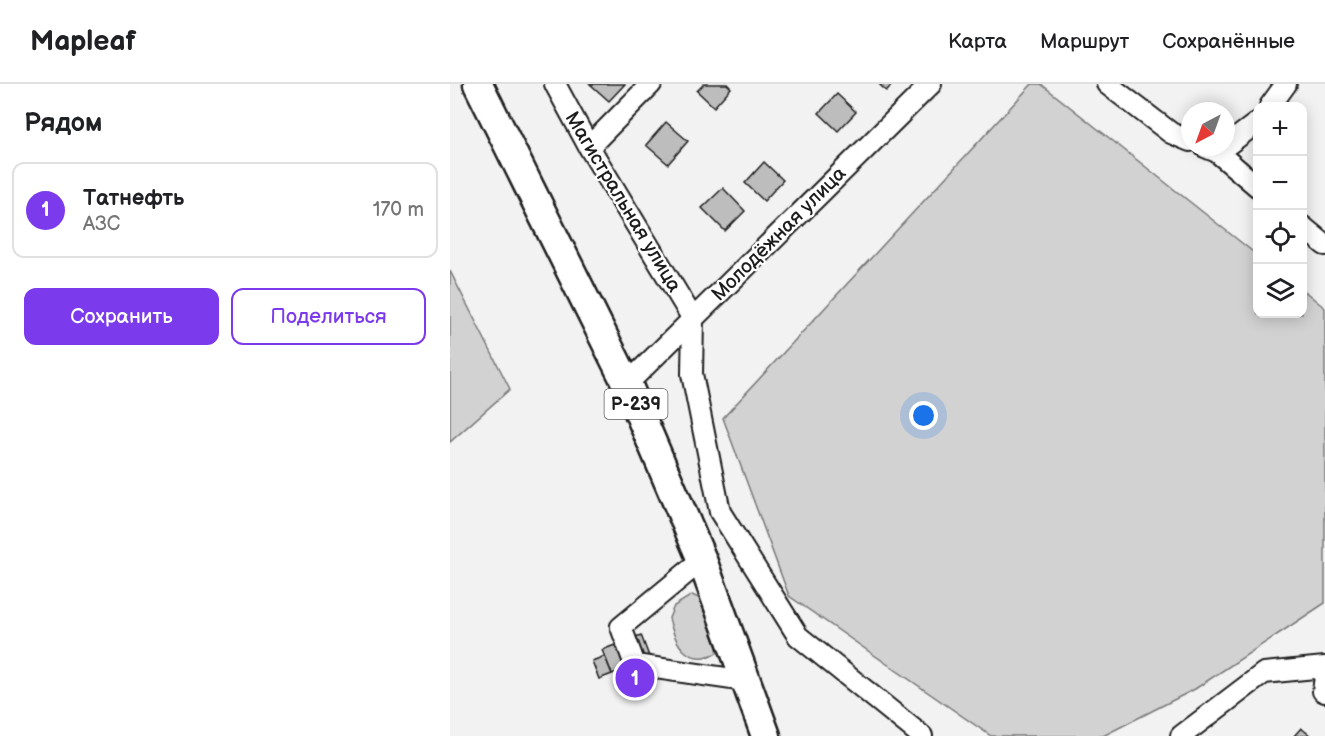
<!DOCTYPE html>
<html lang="ru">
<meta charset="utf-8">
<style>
body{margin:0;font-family:"Balsamiq Sans",sans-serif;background:#f2f2f2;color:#202124}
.controls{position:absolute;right:18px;top:18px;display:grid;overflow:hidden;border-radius:12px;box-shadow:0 3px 15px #0003}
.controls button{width:54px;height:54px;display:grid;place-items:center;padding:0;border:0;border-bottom:2px solid #e0e0e0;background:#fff;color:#202124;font:30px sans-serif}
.compass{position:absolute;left:731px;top:18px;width:54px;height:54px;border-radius:50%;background:#fff;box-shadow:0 3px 15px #0003;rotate:221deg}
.you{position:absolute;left:474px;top:332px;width:21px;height:21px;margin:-15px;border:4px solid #fff;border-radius:50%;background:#1a73e8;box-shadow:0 0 0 9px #1a73e833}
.badge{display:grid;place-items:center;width:39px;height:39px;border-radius:50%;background:#7c3aed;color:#fff;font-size:20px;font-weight:700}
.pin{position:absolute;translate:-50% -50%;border:3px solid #fff;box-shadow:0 2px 6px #0006}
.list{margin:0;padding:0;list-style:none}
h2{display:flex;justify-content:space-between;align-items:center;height:78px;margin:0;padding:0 24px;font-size:26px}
h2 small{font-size:20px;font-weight:400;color:#757577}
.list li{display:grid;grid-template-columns:39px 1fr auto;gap:18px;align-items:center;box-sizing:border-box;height:96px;margin:0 12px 12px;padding:0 12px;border:2px solid #e0e0e0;border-radius:12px}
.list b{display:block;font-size:22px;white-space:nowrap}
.list p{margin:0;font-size:20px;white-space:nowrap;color:#757577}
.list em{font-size:20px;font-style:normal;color:#757577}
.actions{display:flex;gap:12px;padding:18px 24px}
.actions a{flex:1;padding:14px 0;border:2px solid #7c3aed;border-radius:12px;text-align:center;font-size:21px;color:#7c3aed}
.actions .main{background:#7c3aed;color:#fff}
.icon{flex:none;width:33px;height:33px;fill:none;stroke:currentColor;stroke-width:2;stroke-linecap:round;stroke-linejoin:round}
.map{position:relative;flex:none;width:875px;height:652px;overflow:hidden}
header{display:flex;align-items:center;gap:36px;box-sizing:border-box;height:84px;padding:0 30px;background:#fff;border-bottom:2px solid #e0e0e0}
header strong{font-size:28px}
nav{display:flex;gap:33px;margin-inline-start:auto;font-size:21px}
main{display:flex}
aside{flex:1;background:#fff}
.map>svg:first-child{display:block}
</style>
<header>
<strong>Mapleaf</strong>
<nav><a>Карта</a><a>Маршрут</a><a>Сохранённые</a></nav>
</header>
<main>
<aside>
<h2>Рядом<small></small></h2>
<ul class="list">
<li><span class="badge">1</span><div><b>Татнефть</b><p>АЗС</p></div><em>170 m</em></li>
</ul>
<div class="actions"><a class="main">Сохранить</a><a>Поделиться</a></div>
</aside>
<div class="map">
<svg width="875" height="652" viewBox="0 0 875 652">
<rect width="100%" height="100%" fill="#f2f2f2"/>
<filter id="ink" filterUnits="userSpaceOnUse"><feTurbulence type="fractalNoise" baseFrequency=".0167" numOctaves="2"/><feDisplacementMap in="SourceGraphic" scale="12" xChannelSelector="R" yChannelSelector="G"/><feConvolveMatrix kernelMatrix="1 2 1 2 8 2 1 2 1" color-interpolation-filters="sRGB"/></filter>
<g filter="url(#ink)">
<!-- green -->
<path fill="#d2d2d2" stroke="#777" stroke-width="1.5" d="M 582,0 L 591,0 L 807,171 L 808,230 L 852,230 L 853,206 L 875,224 L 875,519 L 745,605 L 653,652 L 541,652 L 339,512 L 273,334 Z
M 0,187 L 60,305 L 0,358 Z
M 242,511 L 251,515 L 268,559 L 267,569 C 237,583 225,560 219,534 L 224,522 Z"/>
<!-- building -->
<path fill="#bdbdbd" stroke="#1c1c1c" stroke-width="1.5" d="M 140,0 L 175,0 L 159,17 Z
M 254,0 L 277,0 L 281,4 L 264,23 L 247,7 Z
M 429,0 L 443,0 L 436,7 Z
M 387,10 L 406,28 L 388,47 L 369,29 Z
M 216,38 L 238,57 L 218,80 L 196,61 Z
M 314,78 L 333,96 L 314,117 L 295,99 Z
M 273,104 L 295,127 L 275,147 L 252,124 Z
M 191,551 L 200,575 L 162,590 L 152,566 Z
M 155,572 L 162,590 L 149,595 L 142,577 Z
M 851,644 L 861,652 L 844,652 Z"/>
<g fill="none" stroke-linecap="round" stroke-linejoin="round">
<!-- minor casing -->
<g stroke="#1c1c1c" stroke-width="24">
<path id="minor" d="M 105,0 L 139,63 L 243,235 L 242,290 L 270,428 L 348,552 L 472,652
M 657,0 L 721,49 L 740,57
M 820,22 L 836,0
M 776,62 L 808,38
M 139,63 L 201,0
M 755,63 L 767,68 L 808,103
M 852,142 L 875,161
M 177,300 L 481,0
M 252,476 L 171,543 L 185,581 L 296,597
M 875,593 L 873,607 L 875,608
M 731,652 L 814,589 L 875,583"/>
</g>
<!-- highway casing -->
<g stroke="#1c1c1c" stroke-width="33">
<path id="highway" d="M 28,0 L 177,300 L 252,476 L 316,652"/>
</g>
<!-- minor -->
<use href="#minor" stroke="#fff" stroke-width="20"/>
<!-- highway -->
<use href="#highway" stroke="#fff" stroke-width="28"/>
</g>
</g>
<g text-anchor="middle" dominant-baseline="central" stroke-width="4.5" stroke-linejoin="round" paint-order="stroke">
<!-- shield labels -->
<rect fill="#fff" stroke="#606060" stroke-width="1.5" x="154.5" y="305" width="63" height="30" rx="4.5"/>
<g font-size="18" font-weight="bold" fill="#1c1c1c">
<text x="186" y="320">Р-239</text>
</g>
<!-- street labels -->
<g font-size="20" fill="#1c1c1c" stroke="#fff">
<text transform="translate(173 118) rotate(59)">Магистральная улица</text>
<text transform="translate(329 150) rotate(-45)">Молодёжная улица</text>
</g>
</g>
</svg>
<div class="controls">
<button>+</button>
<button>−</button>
<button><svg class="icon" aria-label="locate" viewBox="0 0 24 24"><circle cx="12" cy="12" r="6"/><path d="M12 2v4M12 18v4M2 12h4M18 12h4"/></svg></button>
<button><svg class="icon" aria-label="layers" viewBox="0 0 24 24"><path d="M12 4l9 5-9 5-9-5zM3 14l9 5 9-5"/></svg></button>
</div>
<svg class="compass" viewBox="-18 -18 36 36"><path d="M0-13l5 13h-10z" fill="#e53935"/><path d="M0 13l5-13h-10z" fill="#757577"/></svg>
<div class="you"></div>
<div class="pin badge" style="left:185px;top:594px">1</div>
</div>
</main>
